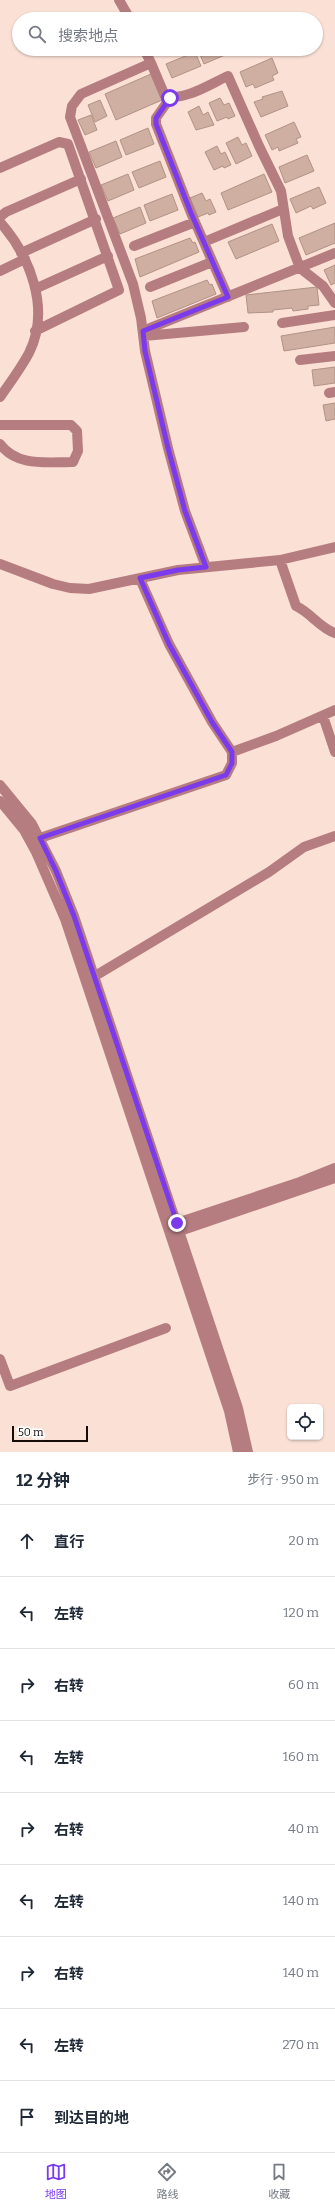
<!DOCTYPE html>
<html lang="zh">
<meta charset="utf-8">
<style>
body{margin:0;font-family:Bitter,"Noto Sans SC",serif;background:#f2f2f3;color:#1f2937}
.controls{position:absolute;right:12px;bottom:12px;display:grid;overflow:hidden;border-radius:6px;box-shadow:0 1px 3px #0004}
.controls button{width:36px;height:36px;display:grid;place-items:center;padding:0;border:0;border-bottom:1px solid #e0e1e3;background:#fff;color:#1f2937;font:20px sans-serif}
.scale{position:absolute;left:12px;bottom:10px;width:76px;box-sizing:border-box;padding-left:4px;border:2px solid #160c07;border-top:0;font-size:11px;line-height:14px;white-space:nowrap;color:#160c07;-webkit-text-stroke:3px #fff;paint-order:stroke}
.stop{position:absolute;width:12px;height:12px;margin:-9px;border:3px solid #7c3aed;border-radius:50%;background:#fff}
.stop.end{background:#7c3aed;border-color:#fff;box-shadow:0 1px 4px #0008}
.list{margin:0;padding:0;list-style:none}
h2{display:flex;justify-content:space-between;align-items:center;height:52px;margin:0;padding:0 16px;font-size:17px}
h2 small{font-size:13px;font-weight:400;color:#747a83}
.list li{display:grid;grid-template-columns:26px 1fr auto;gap:12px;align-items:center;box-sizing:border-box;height:72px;padding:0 16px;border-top:1px solid #e0e1e3}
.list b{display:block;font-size:15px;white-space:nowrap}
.list em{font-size:13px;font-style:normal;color:#747a83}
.icon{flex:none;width:22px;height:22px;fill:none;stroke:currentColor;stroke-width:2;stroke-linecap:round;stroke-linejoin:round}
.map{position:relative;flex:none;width:335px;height:1452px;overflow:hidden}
.search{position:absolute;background:#fff;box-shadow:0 1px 3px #0004;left:12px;right:12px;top:12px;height:44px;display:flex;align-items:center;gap:10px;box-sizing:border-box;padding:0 14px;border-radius:22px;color:#747a83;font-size:15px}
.sheet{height:700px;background:#fff}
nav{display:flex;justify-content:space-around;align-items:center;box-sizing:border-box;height:56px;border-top:1px solid #e0e1e3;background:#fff;font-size:11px;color:#747a83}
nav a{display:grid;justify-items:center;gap:2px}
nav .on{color:#7c3aed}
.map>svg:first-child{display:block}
</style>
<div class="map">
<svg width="335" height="1452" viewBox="0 0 335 1452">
<rect width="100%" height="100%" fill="#fbe0d5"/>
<!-- building -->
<path fill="#cfafa1" stroke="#b19284" d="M 200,49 L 231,49 L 232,52 L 204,64 L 198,50 Z
M 236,49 L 250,49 L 238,54 Z
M 195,52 L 201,66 L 172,78 L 166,64 Z
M 272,58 L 278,73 L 272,76 L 274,80 L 255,88 L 253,84 L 246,87 L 240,72 Z
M 151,74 L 162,100 L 116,120 L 105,94 Z
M 282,91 L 288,106 L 261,117 L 254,102 L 263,99 L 262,97 Z
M 220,98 L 224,105 L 229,103 L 235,116 L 228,119 L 227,117 L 217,121 L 209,103 Z
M 100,100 L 107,116 L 95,122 L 88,105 Z
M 199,106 L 203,115 L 208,112 L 214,125 L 196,130 L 188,112 Z
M 91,115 L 97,130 L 85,135 L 78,120 Z
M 294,122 L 301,137 L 296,139 L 298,143 L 279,151 L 278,147 L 272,150 L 265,135 Z
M 148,128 L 154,144 L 126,155 L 120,140 Z
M 238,137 L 242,145 L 246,143 L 252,156 L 236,164 L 226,143 Z
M 116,141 L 122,157 L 96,168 L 89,152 Z
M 217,146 L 221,154 L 225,152 L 231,165 L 224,168 L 223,166 L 214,170 L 205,152 Z
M 307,155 L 314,171 L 285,183 L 279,167 Z
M 160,161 L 166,177 L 139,188 L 132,172 Z
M 128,174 L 134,190 L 108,201 L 101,185 Z
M 264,174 L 272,192 L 228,210 L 221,193 Z
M 319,187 L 326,203 L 313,209 L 311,206 L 296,213 L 290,199 Z
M 202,193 L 206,201 L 210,199 L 216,212 L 209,215 L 208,213 L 198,217 L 190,198 Z
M 172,194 L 178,210 L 150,221 L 144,205 Z
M 140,207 L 146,223 L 120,234 L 113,218 Z
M 335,223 L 335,243 L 306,255 L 299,238 Z
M 272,224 L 279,241 L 236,259 L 228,242 Z
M 190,238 L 193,243 L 195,242 L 199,252 L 140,277 L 135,259 Z
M 335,265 L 335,283 L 331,285 L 324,270 Z
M 207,280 L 210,285 L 212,284 L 216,294 L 157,318 L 152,301 Z
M 317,287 L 319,305 L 308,306 L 308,309 L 293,311 L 292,308 L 273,310 L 273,312 L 248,313 L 246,295 Z
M 335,327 L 335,343 L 284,351 L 281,336 Z
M 335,367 L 335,383 L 314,386 L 312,370 Z
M 335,403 L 335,419 L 326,421 L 323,405 Z"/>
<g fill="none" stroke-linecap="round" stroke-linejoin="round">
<!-- minor -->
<path stroke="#b67d81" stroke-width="10" d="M 119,0 L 130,19
M 144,49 L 151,63 L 81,94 L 72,106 L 70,117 L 133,284 L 141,318 L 145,351 L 168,448 L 185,511 L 206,567
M 151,63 L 165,96 C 185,101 210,84 228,76 L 259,146 L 281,191 L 288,236 L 300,268 L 323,286 L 335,303
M 170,98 L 156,118 L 156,124 L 191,213 L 228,297
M 0,168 L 59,142 L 68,144 L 119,290 L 35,331
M 0,217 L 6,212 L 81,179
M 0,222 C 30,256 51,309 29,353 C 21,368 10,383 0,397
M 204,242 L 283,209
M 134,246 L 195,222
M 21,253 L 96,219
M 0,271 L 25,259
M 150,287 L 212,262
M 37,288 L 108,256
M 282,323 L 335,315
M 143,331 L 335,253
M 144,336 L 244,327
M 300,360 L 335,356
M 329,393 L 335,392
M 0,425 L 71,425 L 77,431 L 78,451 L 73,462 C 46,462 17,467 0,444
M 280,560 L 296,606 C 311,613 320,628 335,633
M 0,564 L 53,584 L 70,588 L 89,589 L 178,570 L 280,560 L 335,547
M 323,716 L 335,752
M 232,752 L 276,736 L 335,710
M 0,785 L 32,824 L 56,871 L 74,916 L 238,1408 L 248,1452
M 0,801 L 24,830 L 36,852 L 65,919 L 229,1411 L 238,1452
M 40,838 L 226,775 L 232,763 L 232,752 L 212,722 L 169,644 L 140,579
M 95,976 L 269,872 L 304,847 L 335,836
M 171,1225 L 300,1182 L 335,1168
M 174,1233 L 335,1178
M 0,1359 L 10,1386 L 166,1328"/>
</g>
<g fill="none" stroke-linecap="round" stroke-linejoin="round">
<!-- route -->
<path stroke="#7c3aed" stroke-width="5" d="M 170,98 L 156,118 L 156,124 L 191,213 L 228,297 L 143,331 L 145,351 L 168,448 L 185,511 L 206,567 L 178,570 L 140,578 L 169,644 L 212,722 L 232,752 L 232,763 L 226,775 L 40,838 L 56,871 L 74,916 L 177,1223"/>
</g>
</svg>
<div class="controls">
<button><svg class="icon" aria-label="locate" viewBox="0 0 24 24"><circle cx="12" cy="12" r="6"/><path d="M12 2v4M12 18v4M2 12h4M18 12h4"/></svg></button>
</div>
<div class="scale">50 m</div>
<div class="stop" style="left:170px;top:98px"></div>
<div class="stop end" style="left:177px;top:1223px"></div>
<div class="search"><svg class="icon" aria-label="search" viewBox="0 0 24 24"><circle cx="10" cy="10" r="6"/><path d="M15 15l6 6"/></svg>搜索地点</div>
</div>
<section class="sheet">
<h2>12 分钟<small>步行 · 950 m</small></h2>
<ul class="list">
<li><svg class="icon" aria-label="ahead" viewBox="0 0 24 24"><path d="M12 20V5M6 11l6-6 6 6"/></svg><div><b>直行</b></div><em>20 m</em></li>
<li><svg class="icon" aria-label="left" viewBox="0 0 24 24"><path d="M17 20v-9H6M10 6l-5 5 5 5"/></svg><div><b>左转</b></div><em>120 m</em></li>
<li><svg class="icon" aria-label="right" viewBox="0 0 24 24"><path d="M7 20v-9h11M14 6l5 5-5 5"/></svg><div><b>右转</b></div><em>60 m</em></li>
<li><svg class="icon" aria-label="left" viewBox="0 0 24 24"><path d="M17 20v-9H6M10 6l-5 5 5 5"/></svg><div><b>左转</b></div><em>160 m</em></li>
<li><svg class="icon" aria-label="right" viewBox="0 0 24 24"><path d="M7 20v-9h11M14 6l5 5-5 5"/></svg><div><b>右转</b></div><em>40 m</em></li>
<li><svg class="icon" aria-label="left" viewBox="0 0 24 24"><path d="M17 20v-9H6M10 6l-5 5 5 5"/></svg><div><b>左转</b></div><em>140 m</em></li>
<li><svg class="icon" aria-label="right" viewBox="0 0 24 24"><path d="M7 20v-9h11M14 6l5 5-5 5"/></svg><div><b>右转</b></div><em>140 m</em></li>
<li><svg class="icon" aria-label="left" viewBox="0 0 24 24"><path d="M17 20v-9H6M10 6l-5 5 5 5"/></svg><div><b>左转</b></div><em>270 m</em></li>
<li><svg class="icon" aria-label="arrive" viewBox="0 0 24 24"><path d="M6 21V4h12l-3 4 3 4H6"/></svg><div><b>到达目的地</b></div></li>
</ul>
</section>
<nav>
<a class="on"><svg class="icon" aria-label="map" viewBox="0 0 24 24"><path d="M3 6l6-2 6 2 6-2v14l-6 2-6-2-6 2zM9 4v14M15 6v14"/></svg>地图</a>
<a><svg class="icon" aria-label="directions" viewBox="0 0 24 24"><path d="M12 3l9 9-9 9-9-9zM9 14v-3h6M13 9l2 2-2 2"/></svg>路线</a>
<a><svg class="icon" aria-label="saved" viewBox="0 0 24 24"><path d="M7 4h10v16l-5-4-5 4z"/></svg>收藏</a>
</nav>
